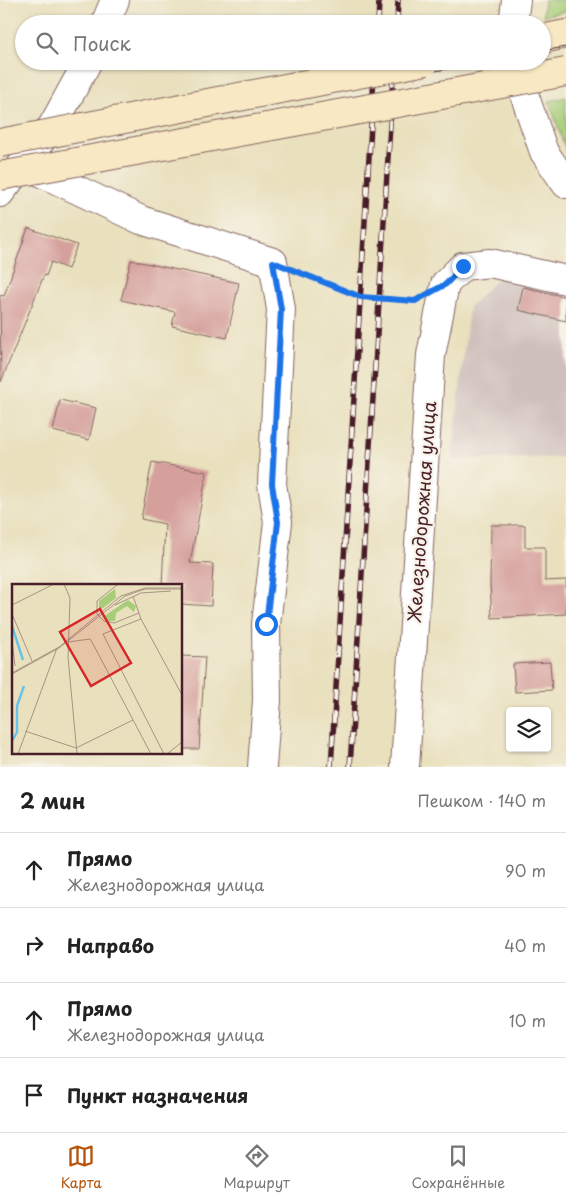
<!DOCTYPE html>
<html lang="ru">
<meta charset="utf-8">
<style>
body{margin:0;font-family:"Playpen Sans",sans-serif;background:#f6f6f6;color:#222}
.controls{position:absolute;right:15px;bottom:15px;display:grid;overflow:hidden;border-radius:5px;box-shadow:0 1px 4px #0004}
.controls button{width:45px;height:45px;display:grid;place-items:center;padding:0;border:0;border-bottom:1px solid #e0e0e0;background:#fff;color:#222;font:25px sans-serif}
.stop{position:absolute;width:15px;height:15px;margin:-11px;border:4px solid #1a73e8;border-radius:50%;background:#fff}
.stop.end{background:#1a73e8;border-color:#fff;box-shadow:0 1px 5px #0008}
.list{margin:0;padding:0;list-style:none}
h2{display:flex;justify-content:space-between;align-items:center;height:65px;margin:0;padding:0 20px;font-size:21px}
h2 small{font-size:16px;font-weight:400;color:#767676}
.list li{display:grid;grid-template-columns:32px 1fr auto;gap:15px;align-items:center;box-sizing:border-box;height:75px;padding:0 20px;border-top:1px solid #e0e0e0}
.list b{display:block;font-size:19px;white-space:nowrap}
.list p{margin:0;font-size:16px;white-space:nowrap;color:#767676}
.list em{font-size:16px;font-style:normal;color:#767676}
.icon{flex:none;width:28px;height:28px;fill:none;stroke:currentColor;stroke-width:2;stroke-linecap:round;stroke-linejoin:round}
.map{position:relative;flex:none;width:566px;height:767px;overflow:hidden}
.search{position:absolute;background:#fff;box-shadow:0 1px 4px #0004;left:15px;right:15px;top:15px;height:55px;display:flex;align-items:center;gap:12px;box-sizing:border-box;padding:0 18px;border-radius:28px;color:#767676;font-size:19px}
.sheet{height:365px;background:#fff}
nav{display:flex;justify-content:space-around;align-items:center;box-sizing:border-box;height:70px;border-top:1px solid #e0e0e0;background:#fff;font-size:14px;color:#767676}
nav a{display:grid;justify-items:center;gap:2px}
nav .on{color:#b45309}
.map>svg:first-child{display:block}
</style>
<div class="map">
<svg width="566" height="767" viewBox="0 0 566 767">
<rect width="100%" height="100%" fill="#f7f3e8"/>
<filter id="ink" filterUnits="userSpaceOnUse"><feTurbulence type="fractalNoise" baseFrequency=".02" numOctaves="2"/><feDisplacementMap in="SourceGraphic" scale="10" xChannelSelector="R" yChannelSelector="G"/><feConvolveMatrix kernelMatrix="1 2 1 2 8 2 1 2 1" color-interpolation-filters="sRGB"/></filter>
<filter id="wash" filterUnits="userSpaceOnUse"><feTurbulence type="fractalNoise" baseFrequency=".0096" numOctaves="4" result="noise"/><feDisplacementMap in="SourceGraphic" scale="20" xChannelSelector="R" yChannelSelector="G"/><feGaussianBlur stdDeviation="1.12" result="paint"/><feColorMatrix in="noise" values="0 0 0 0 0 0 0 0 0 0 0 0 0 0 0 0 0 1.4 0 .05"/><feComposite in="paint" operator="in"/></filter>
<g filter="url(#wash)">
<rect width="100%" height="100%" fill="#e9e0bd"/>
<!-- industrial -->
<path fill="#d0c0bc" d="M 502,274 L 566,288 L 566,457 L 452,460 L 469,307 Z"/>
<!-- green -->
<path fill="#a7cd78" stroke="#787652" d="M 544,0 L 566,0 L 566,11 L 543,16 Z
M 566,97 L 566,151 L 549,101 Z"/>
<g id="blocks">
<!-- building -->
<path fill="#d59f9b" d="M 28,228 L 77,245 L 68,269 L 51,262 L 46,276 L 44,275 L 1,382 L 0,295 L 4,296 Z
M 131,260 L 239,283 L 227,338 L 172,326 L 175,312 L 121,300 Z
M 523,287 L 566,297 L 566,321 L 518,310 Z
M 60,400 L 96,408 L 89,440 L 53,431 Z
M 152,462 L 207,472 L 190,563 L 213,564 L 211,606 L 181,604 L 181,586 L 162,586 L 165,524 L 141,519 Z
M 491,525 L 525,525 L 525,547 L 545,547 L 545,581 L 566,580 L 566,614 L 492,618 L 490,584 Z
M 181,656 L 205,657 L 199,749 L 181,749 Z
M 550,662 L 552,690 L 515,692 L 513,664 Z"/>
</g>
</g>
<g filter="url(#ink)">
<use href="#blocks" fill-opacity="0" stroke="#82635e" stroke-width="1"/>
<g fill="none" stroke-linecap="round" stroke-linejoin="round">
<!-- minor casing -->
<g stroke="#82635e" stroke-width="30">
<path id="minor" d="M 105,24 L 115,0
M 23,164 L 141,220 L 273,262 L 281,309 L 272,484 L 278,522 L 266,624 L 267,700 L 262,767
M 0,193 L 53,125 L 88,61
M 405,767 L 431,355 L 445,284 L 463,266 L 490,263 L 566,280"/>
</g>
<!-- tertiary casing -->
<g stroke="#82635e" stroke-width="30">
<path id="tertiary" d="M 513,24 L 516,0
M 517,61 L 520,82 L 544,152 L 566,184"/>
</g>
<!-- secondary casing -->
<g stroke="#82635e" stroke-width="30">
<path id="secondary" d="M 542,39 L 566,34"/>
</g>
<!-- path -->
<path stroke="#82635e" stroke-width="3" stroke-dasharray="4 4" stroke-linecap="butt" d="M 304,274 L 361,297 L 413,301"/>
<!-- minor -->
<use href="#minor" stroke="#fff" stroke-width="28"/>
<!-- tertiary -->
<use href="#tertiary" stroke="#fff" stroke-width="28"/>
<!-- secondary -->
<use href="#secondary" stroke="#f8e8c3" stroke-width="28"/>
<!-- tram -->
<path stroke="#4a1f2b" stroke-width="1" d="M 542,51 L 566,47
M 0,152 L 489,61
M 0,164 L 566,60"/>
<!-- rail casing -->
<g stroke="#4a1f2b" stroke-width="5.5">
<path id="rail" d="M 378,24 L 379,0
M 397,24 L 398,0
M 331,767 L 375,61
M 350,767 L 394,61"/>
</g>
<!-- rail -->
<use href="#rail" stroke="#f7f3e8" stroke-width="4" stroke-dasharray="11" stroke-linecap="butt"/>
<!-- secondary-bridge casing -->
<g stroke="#82635e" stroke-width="30" stroke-linecap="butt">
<path id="secondary-bridge" d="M 0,143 L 426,61
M 0,176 L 566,72"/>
</g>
<!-- secondary-bridge -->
<use href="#secondary-bridge" stroke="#f8e8c3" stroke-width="28"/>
</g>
</g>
<g fill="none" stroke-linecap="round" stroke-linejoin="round" filter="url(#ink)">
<!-- route -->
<path stroke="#1a73e8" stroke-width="6" d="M 266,624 L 278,522 L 272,484 L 281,309 L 273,262 L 361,297 L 415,301 L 446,284 L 463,266"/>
</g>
<g text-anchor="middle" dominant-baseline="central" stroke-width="4.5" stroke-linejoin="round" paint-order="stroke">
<!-- street labels -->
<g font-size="18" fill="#4a1f2b" stroke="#f7f3e8">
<text transform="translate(421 512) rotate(-86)">Железнодорожная улица</text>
</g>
</g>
<!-- overview -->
<g transform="translate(12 584)">
<rect width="170" height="170" fill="#e9e0bd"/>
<path d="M 103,5 L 104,14 L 87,27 L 87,17 ZM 116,16 L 124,22 L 122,28 L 115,22 L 104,29 L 103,37 L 95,37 L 91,33 Z" fill="#a7cd78"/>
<path fill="none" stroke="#6ac3e7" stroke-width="2.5" d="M 0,42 L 11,76M 0,157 L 5,148 L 5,122 L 12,102"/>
<path fill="none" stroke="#a99383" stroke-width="1" d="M 52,0 L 58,14 L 56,73 L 65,170M 105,1 L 85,17 L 85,30 L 92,37 L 102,39 L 127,29M 121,12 L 129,35 L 170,111M 0,21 L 42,0M 103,21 L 129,9 L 159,7M 0,30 L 20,77M 129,35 L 91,50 L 152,170M 0,56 L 3,82M 56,58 L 78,55 L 80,58 L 139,170M 0,89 L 47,63 L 109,12 L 133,4 L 170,4M 0,90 L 47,64 L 113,12 L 133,5 L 170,5M 13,147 L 64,164 L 121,136M 6,170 L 45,64M 155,170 L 170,158"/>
<path fill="#d62828" fill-opacity="0.15" stroke="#d62828" stroke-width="2.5" d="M 88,25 L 119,79 L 79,102 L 48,48 Z"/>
<rect width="170" height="170" fill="none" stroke="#4a1f2b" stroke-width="2.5"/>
</g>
</svg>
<div class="controls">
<button><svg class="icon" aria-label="layers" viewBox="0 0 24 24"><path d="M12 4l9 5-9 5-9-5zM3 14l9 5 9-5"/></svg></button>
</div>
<div class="stop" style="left:266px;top:624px"></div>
<div class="stop end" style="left:463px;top:266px"></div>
<div class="search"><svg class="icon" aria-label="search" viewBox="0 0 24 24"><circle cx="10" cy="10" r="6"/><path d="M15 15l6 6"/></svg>Поиск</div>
</div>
<section class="sheet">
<h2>2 мин<small>Пешком · 140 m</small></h2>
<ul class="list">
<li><svg class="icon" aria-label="ahead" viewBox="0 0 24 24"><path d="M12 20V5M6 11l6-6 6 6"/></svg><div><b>Прямо</b><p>Железнодорожная улица</p></div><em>90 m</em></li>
<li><svg class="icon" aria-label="right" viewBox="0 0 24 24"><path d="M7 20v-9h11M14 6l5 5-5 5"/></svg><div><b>Направо</b></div><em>40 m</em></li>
<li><svg class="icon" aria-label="ahead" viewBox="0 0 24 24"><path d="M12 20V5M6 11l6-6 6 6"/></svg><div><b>Прямо</b><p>Железнодорожная улица</p></div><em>10 m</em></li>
<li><svg class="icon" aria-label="arrive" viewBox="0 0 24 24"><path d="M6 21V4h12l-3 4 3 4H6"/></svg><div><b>Пункт назначения</b></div></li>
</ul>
</section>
<nav>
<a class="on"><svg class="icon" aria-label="map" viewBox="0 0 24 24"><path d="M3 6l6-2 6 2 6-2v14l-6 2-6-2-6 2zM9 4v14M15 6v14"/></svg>Карта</a>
<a><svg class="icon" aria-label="directions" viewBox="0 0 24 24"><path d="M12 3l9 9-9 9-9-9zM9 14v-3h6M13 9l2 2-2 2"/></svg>Маршрут</a>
<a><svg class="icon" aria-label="saved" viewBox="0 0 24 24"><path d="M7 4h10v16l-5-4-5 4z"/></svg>Сохранённые</a>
</nav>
